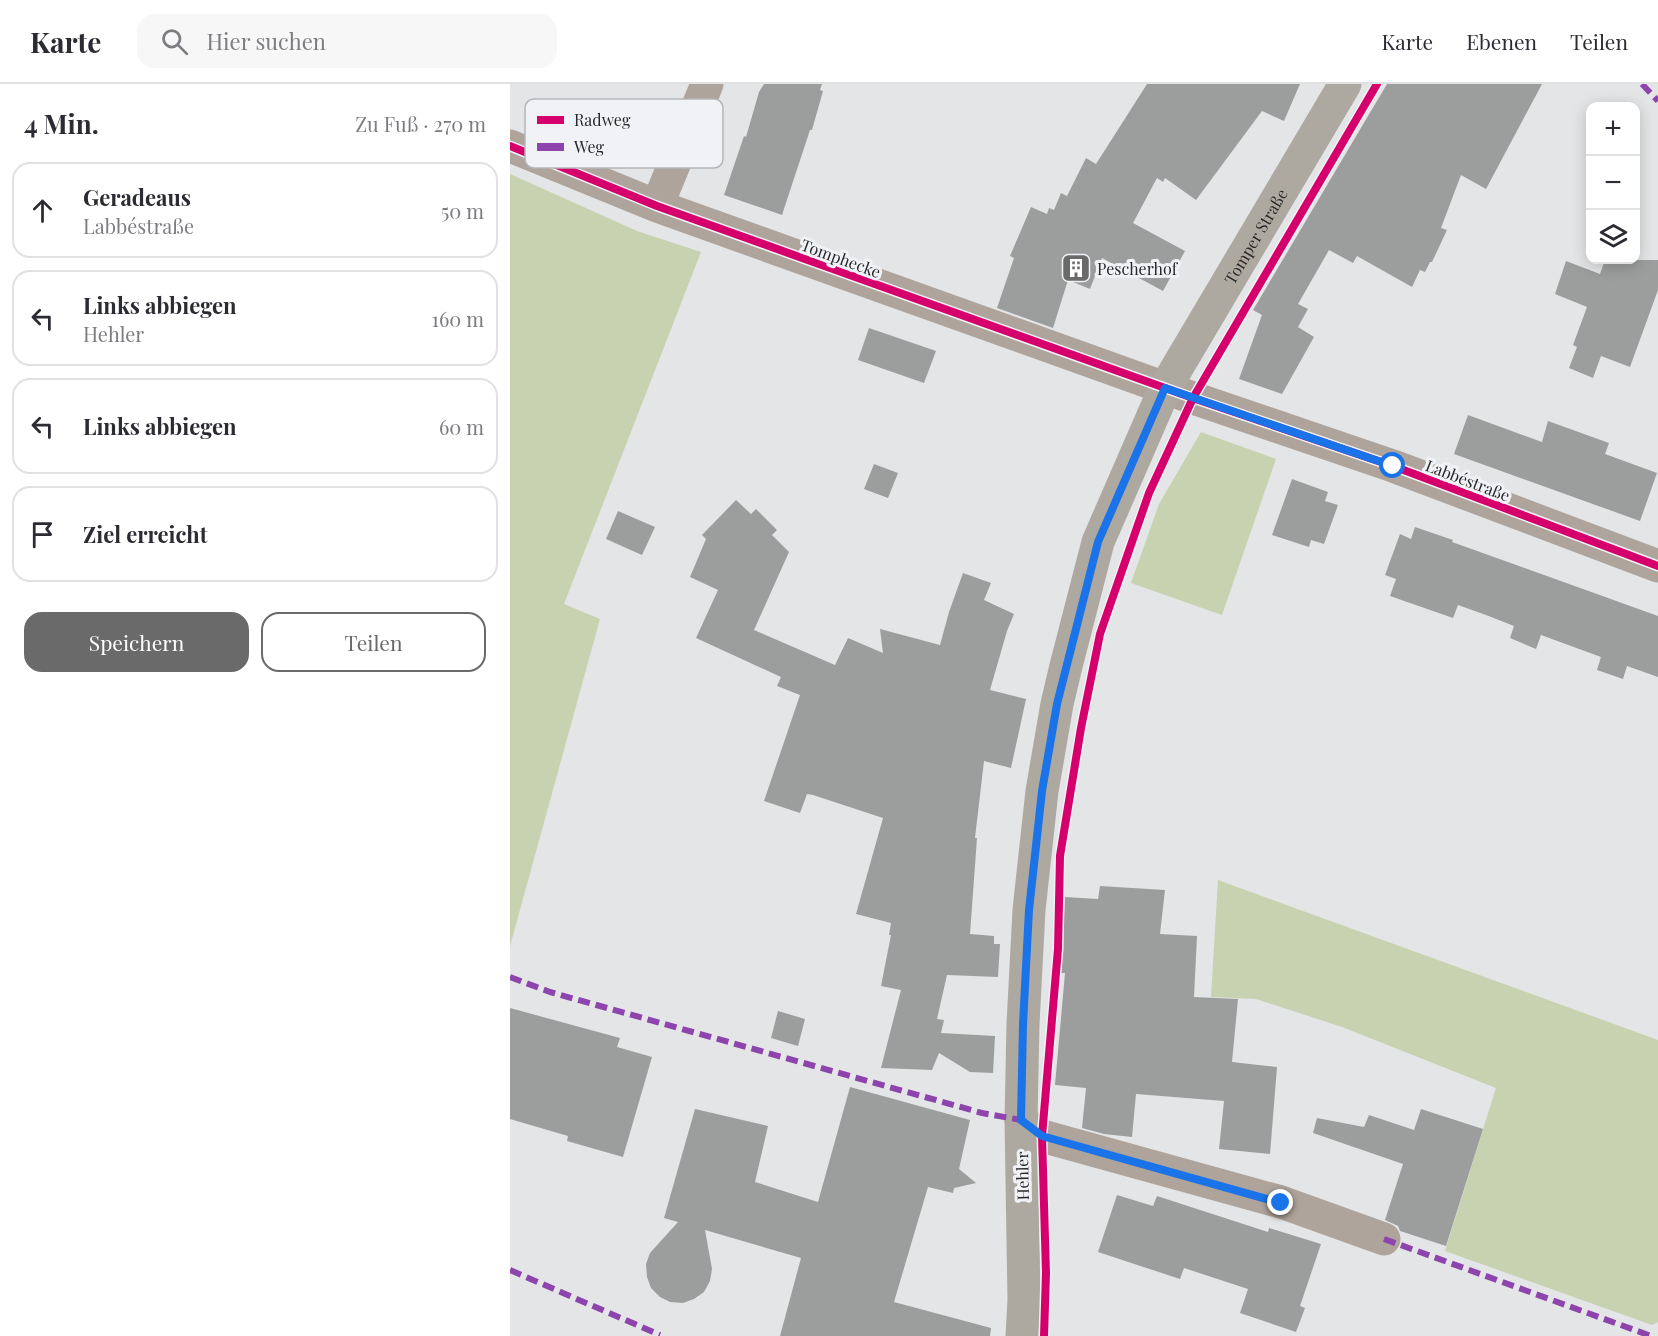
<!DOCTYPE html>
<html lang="de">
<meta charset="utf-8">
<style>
body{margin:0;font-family:"Playfair Display",serif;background:#f7f7f7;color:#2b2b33}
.controls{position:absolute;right:18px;top:18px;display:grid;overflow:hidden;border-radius:12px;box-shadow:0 3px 15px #0003}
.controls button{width:54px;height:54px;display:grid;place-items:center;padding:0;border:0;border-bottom:2px solid #e1e1e2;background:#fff;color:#2b2b33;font:30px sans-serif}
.stop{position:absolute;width:18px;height:18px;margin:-14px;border:4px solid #1a73e8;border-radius:50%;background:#fff}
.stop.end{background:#1a73e8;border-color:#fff;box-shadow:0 2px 6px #0008}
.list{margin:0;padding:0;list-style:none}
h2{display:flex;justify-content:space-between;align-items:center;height:78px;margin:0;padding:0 24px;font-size:26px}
h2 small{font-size:20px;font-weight:400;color:#7c7c81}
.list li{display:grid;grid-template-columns:39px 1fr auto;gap:18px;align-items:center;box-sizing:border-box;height:96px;margin:0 12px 12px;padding:0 12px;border:2px solid #e1e1e2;border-radius:18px}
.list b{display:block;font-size:22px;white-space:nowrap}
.list p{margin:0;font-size:20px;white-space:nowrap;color:#7c7c81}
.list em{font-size:20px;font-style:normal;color:#7c7c81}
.actions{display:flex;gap:12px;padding:18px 24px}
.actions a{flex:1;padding:14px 0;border:2px solid #6a6a6b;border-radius:18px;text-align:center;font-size:21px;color:#6a6a6b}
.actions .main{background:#6a6a6b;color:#fff}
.icon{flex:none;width:33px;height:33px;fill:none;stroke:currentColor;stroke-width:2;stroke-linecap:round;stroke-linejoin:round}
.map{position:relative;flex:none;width:1148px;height:1252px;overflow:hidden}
header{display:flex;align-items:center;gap:36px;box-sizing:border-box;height:84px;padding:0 30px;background:#fff;border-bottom:2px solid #e1e1e2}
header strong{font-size:28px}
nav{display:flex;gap:33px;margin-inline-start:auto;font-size:21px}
.search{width:420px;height:54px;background:#f7f7f7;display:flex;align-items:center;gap:15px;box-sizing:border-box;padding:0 21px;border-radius:18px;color:#7c7c81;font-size:22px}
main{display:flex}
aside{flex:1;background:#fff}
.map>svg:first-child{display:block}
</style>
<header>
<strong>Karte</strong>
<div class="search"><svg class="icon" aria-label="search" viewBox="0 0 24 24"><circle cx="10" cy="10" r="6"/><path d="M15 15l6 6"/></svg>Hier suchen</div>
<nav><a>Karte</a><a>Ebenen</a><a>Teilen</a></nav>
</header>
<main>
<aside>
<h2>4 Min.<small>Zu Fuß · 270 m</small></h2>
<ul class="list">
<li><svg class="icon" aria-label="ahead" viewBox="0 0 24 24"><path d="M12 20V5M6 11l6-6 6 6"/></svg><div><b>Geradeaus</b><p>Labbéstraße</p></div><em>50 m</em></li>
<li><svg class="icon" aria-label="left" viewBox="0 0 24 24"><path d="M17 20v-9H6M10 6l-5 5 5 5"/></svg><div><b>Links abbiegen</b><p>Hehler</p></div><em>160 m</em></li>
<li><svg class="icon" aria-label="left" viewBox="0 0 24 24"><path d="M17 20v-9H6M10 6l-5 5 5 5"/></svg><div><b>Links abbiegen</b></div><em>60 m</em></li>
<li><svg class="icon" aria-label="arrive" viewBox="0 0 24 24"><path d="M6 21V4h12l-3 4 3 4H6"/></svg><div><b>Ziel erreicht</b></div></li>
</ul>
<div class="actions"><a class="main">Speichern</a><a>Teilen</a></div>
</aside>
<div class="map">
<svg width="1148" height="1252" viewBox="0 0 1148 1252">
<rect width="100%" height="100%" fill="#e4e5e6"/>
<!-- green -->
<path fill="#c6d2b0" d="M 0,90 L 127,147 L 191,168 L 54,520 L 90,535 L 0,862 Z
M 691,348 L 766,375 L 712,531 L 621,499 L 649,420 Z
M 708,796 L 1148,956 L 1148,1238 L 1142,1241 L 935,1167 L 986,1004 L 832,943 L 746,915 L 701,913 Z"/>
<!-- building -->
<path fill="#9c9e9e" d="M 254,0 L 312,0 L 310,6 L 313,7 L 302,46 L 300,46 L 272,131 L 214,111 L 234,52 L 236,53 L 249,8 Z
M 637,0 L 790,0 L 774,37 L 752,27 L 686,116 L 655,94 L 653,98 L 647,94 L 623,139 L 675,167 L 653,207 L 592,174 L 580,205 L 558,196 L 543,244 L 487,224 L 504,174 L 500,172 L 521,123 L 537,130 L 539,124 L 544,126 L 551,109 L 557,112 L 576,74 L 586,80 Z
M 877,0 L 1032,0 L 976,105 L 951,91 L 931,144 L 937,146 L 922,178 L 920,178 L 915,188 L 910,186 L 902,203 L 847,172 L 843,179 L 819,166 L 788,220 L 798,225 L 788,243 L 804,253 L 772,310 L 729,295 L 752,231 L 743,226 Z
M 1095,176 L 1148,176 L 1148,206 L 1120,283 L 1091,272 L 1083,294 L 1059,284 L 1067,263 L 1063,261 L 1077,223 L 1045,210 L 1056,177 L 1090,190 Z
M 359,244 L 426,267 L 414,299 L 348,276 Z
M 958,331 L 1032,358 L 1038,337 L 1099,359 L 1095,370 L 1147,389 L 1130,437 L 944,370 Z
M 364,380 L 388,389 L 378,414 L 354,405 Z
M 782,395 L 818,408 L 815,417 L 828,421 L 814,460 L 801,456 L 799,463 L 762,451 Z
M 226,416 L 241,430 L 246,425 L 267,446 L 262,451 L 279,468 L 244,546 L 325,581 L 338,554 L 373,569 L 370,545 L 430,561 L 439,528 L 453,489 L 481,499 L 474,516 L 504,530 L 497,547 L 480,606 L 516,615 L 501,684 L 474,677 L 465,754 L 467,754 L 460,850 L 484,852 L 484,860 L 490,860 L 488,893 L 437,891 L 427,935 L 434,936 L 431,949 L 485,952 L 483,989 L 460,988 L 429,969 L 422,986 L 371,984 L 391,906 L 371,902 L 381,851 L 379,851 L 381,839 L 346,830 L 373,734 L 303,711 L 297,710 L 290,729 L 254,717 L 290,611 L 267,602 L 271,593 L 186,554 L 208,506 L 180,493 L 196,455 L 192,451 Z
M 108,427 L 145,443 L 132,471 L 96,455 Z
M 905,443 L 943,456 L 942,458 L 1148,532 L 1148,593 L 1117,582 L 1113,595 L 1087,586 L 1091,573 L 1031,551 L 1026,565 L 1000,554 L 1004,542 L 976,531 L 948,521 L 943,534 L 880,512 L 886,495 L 875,491 L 890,450 L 901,455 Z
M 590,802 L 655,806 L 650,850 L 687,852 L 684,913 L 728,915 L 722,978 L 767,983 L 760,1070 L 709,1065 L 714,1017 L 626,1010 L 622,1053 L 594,1050 L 572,1044 L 576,1004 L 545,1001 L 555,889 L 551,889 L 555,813 L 588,815 Z
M 0,924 L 110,954 L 107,963 L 142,973 L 113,1073 L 57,1057 L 58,1052 L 0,1035 Z
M 268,927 L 295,935 L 288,962 L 261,954 Z
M 340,1003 L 460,1036 L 449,1085 L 466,1099 L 444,1104 L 443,1109 L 418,1103 L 384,1218 L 481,1244 L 480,1252 L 270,1252 L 291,1174 L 195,1146 L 202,1185 L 200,1197 L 194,1208 L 184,1215 L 173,1219 L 160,1218 L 150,1213 L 141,1204 L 137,1193 L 136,1180 L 140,1169 L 168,1138 L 154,1134 L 185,1025 L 258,1042 L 245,1098 L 308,1118 Z
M 911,1025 L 973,1045 L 936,1162 L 890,1147 L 888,1142 L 875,1136 L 893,1080 L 803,1049 L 807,1034 L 854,1043 L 859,1031 L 904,1046 Z
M 607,1111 L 643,1122 L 647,1112 L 758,1148 L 759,1144 L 811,1160 L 790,1222 L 795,1224 L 786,1248 L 730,1229 L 738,1205 L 674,1184 L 670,1195 L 588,1168 Z"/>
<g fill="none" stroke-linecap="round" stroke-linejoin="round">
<!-- minor -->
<path stroke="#aea49b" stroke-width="33" d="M 0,62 L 147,122 L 683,314 L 883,382 L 1148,482
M 147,122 L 197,0
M 511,1036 L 532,1052 L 771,1118 L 874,1155"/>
<!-- major -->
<path stroke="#aea9a0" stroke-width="33" id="s1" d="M 512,1252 L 514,1216 L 511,1036 L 513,940 L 519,826 L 532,707 L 547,620 L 556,582 L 588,458 L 655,304 L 835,0"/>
<!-- quiet -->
<path stroke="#8e44ad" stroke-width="6" stroke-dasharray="12 6" stroke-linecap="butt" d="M 1132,0 L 1148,17
M 0,893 L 40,908 L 472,1029 L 511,1036
M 874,1155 L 1141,1252
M 0,1186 L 150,1251"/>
<!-- cycleway casing -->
<g stroke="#f0f2f5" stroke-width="11">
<path id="cycleway" d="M 0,62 L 147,122 L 683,314 L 883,382 L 1148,482
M 534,1252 L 536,1189 L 532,1052 L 548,865 L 550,772 L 571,644 L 590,550 L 639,409 L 683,314 L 867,0"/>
</g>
<!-- cycleway -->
<use href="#cycleway" stroke="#d6006c" stroke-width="8"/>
</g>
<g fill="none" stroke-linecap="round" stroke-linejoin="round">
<!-- route -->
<path stroke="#1a73e8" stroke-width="8" d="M 771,1119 L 532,1052 L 511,1036 L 513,940 L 519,826 L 532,707 L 547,620 L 588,458 L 655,304 L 883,382"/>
</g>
<!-- icons -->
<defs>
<g id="building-square" transform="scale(1.5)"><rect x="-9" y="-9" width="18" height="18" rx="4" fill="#6a6a6b" stroke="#f0f2f5"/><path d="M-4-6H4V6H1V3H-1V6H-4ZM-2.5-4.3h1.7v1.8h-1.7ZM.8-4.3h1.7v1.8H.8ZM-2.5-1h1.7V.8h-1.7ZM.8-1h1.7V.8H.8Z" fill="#fff"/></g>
</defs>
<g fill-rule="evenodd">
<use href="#building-square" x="566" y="184"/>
</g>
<g text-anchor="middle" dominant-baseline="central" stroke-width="6" stroke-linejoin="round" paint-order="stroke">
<!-- street labels -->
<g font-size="16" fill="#282829" stroke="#f0f2f5">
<text stroke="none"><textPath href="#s1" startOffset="1146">Tomper Straße</textPath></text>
<text transform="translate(331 174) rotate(20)">Tomphecke</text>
<text transform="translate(958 396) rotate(21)">Labbéstraße</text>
<text transform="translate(512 1092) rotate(-91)">Hehler</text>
</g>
<!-- poi labels -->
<g font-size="16" fill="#282829" stroke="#f0f2f5" text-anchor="start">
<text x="587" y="184">Pescherhof</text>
</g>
</g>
<!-- legend -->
<rect x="15" y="15" width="198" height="69" rx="9" fill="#f0f2f5" stroke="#b4b5b8" stroke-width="1.5"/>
<rect x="27" y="32" width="27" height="8" fill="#d6006c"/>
<rect x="27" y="59" width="27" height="8" fill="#8e44ad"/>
<g font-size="16" fill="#282829">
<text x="64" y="42">Radweg</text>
<text x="64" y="69">Weg</text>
</g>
</svg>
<div class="controls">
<button>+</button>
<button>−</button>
<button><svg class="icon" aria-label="layers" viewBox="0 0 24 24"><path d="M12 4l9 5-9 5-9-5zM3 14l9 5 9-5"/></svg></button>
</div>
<div class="stop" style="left:883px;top:382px"></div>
<div class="stop end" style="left:771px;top:1119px"></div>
</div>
</main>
